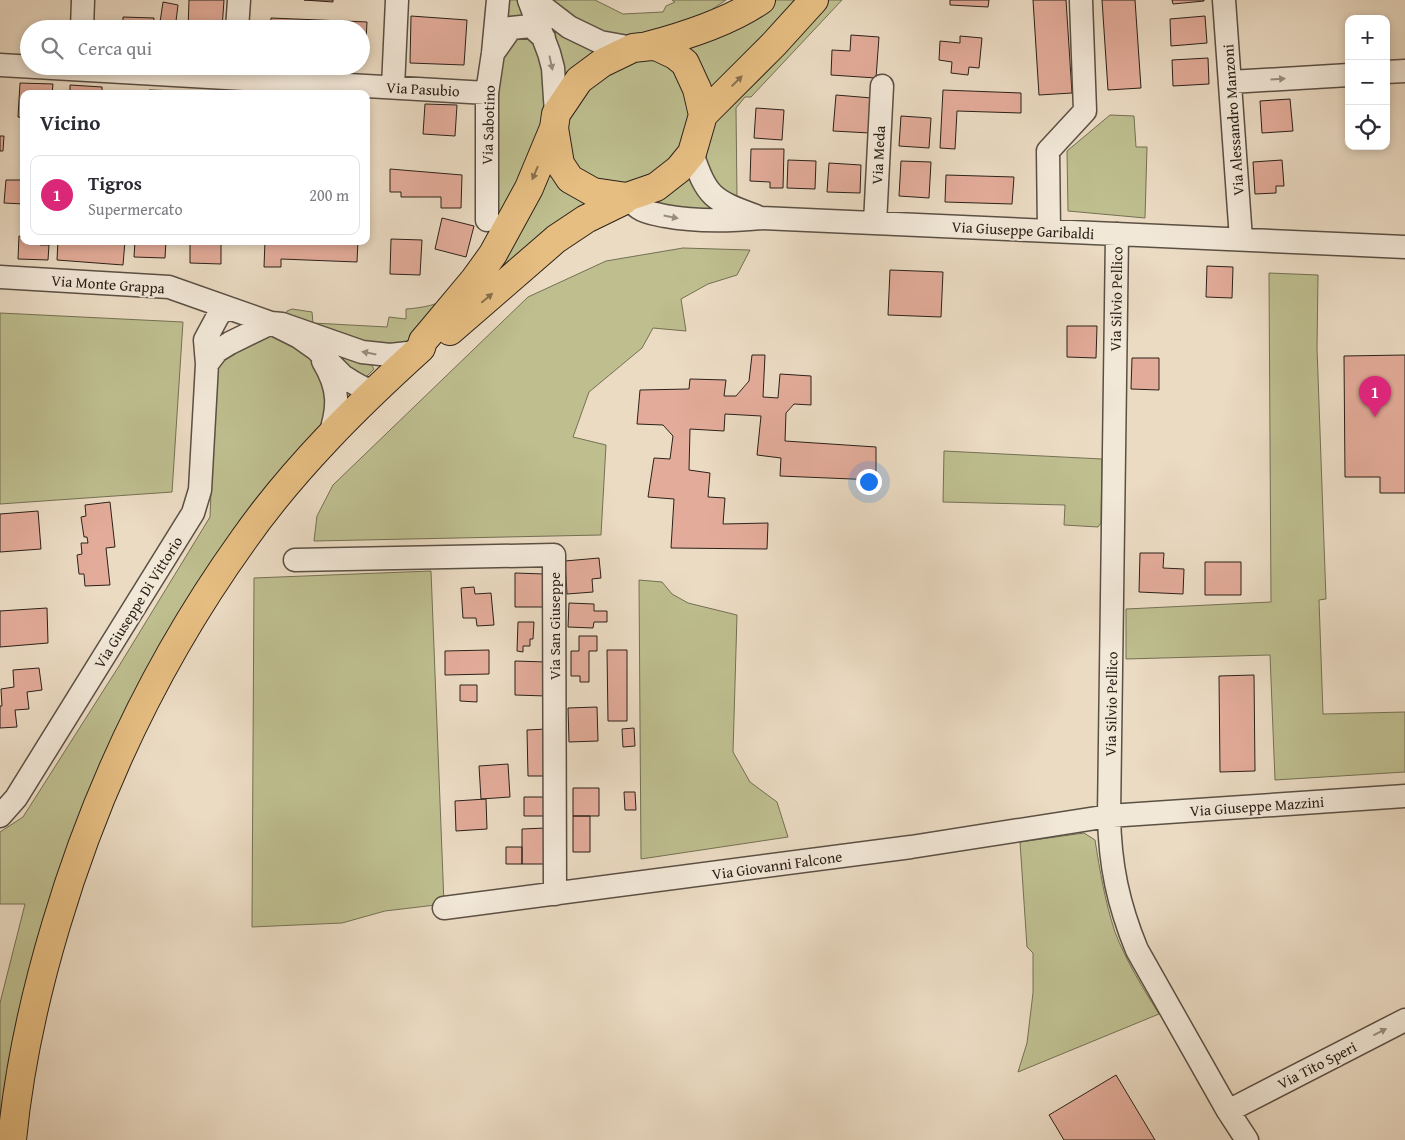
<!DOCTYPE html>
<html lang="it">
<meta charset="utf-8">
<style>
body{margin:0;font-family:"Gentium Book Plus",serif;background:#f2f2f3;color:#2b2b33}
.controls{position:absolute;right:15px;top:15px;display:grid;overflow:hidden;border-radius:10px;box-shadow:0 2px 8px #0003}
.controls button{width:45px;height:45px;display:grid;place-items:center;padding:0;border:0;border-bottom:1px solid #e1e1e2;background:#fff;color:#2b2b33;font:25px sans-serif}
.you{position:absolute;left:868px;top:481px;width:18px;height:18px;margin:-12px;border:4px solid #fff;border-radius:50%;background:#1a73e8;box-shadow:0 0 0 8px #1a73e833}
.badge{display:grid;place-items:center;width:32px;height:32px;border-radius:50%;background:#db2777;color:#fff;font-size:16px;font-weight:700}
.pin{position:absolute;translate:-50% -41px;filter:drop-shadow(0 1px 2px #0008)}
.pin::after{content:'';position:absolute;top:26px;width:18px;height:15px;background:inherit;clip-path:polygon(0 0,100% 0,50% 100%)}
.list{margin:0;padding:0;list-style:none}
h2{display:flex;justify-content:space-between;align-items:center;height:65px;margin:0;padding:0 20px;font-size:21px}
h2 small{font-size:16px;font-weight:400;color:#7c7c81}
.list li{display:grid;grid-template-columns:32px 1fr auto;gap:15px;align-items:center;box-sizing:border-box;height:80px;margin:0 10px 10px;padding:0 10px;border:1px solid #e1e1e2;border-radius:10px}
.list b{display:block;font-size:19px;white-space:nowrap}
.list p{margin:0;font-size:16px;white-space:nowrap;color:#7c7c81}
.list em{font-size:16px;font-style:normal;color:#7c7c81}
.icon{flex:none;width:28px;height:28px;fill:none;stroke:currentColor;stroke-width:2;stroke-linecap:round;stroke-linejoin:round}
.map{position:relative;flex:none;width:1405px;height:1140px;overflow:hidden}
.search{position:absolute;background:#fff;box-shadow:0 2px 8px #0003;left:20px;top:20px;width:350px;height:55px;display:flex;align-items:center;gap:12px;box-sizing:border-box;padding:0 18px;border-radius:28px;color:#7c7c81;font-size:19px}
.panel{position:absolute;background:#fff;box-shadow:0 2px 8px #0003;left:20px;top:90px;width:350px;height:155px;border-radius:10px}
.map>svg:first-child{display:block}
</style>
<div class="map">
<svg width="1405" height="1140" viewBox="0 0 1405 1140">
<rect width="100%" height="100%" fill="#ebdbc3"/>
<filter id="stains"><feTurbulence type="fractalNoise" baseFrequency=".004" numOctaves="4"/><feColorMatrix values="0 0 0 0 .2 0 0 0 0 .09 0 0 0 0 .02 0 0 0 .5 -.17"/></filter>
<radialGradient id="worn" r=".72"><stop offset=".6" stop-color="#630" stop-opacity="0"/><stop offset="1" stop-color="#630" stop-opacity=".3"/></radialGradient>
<!-- green -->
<path fill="#bebe8f" stroke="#747054" d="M 507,0 L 517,0 L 527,21 L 506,26 Z
M 547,0 L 595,0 L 623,14 L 663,12 L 666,6 L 675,2 L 672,0 L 726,0 L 708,12 L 641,38 L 598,34 Z
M 775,0 L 802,0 L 711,93 C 707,73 697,60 685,44 L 755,12 Z
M 825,0 L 842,0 L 751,97 L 745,97 L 736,108 L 737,198 L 720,191 L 703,158 L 712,124 Z
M 541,23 L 605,50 L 562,89 Z
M 516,35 C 532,34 538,42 542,56 C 562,115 521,199 491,248 C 478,270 460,289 444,308 C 431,323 415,348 393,350 C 365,352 315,330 288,320 L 285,315 L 287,311 L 292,309 L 312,312 L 313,323 L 387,327 L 389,317 L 406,319 L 406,309 C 421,308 440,305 453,295 C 466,286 486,256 489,241 L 500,76 L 506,46 L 510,39 Z
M 653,54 L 679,71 L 691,108 L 685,142 L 664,169 L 632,185 L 594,182 L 571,167 L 566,117 L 600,71 Z
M 1110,115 L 1134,116 L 1136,147 L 1147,147 L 1145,218 L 1068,211 L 1067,151 Z
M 548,160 L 603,204 L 488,288 Z
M 690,172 L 713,206 L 716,214 L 642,203 Z
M 683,248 L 750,250 L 737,275 L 708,284 L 681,299 L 686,331 L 653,328 L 642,348 L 589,392 L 573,437 L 606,445 L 601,535 L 314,541 L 317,516 L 333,485 L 528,297 L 606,261 Z
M 1269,273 L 1318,275 L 1317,348 L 1326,599 L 1319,600 L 1323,714 L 1405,712 L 1405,772 L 1275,780 L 1270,655 L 1126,659 L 1126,609 L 1271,602 Z
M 0,313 L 183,322 L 172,492 L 0,504 Z
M 269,332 L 317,360 L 331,416 L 148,673 L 0,1134 L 0,1003 L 25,904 L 0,904 L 0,832 L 23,817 L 119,666 L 210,517 L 216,374 L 224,356 Z
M 352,354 L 370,362 L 374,369 L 364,379 L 337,356 Z
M 944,451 L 1102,459 L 1101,523 L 1098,527 L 1064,525 L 1065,505 L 943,502 Z
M 431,571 L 444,904 L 385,911 L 342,923 L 252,927 L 254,578 Z
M 639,580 L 662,582 L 672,594 L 688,603 L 737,615 L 733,752 L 750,782 L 777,802 L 788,837 L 641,859 Z
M 1084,833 L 1095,840 C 1100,871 1105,902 1115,932 C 1126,961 1143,988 1159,1014 L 1018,1072 L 1027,1043 L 1033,993 L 1033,953 L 1027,947 L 1020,842 Z"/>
<!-- building -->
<path fill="#e3ac9a" stroke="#2b2119" d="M 189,0 L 224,0 L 222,29 L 188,29 Z
M 304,0 L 333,0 L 333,2 Z
M 950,0 L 989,0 L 988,7 L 950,5 Z
M 1033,0 L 1066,0 L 1072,93 L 1039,95 Z
M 1102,0 L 1135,0 L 1141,88 L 1108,90 Z
M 1172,0 L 1204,0 L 1204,1 L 1173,4 Z
M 163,2 L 178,5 L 175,29 L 159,29 Z
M 411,16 L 467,20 L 464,65 L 410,63 Z
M 1205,16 L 1207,43 L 1171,46 L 1170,19 Z
M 123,17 L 154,18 L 153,29 L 123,29 Z
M 271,18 L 367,22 L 365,59 L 361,59 L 361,29 L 270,29 Z
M 851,35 L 879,37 L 876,78 L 831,75 L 832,50 L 850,51 Z
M 960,36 L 982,38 L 979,68 L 969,67 L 968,75 L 951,73 L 952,62 L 939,60 L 940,41 L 960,43 Z
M 1208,58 L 1209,84 L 1173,86 L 1172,60 Z
M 20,83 L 53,84 L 52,94 L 24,94 L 24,118 L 18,117 Z
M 70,85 L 102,87 L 102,94 L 70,94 Z
M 234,87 L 267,90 L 266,94 L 233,94 Z
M 149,90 L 209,92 L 209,94 L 149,94 Z
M 943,90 L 1021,93 L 1021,113 L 957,111 L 955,149 L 940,148 Z
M 836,95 L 872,98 L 870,133 L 833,131 Z
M 1290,99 L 1293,131 L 1262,133 L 1260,101 Z
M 425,104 L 457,105 L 455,136 L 423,134 Z
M 756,108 L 784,110 L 782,140 L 754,138 Z
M 901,116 L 931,118 L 929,148 L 899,146 Z
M 0,136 L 4,136 L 3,151 L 0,151 Z
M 751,149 L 784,149 L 783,188 L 770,188 L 770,182 L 750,181 Z
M 788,160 L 816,161 L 815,189 L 787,188 Z
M 1282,160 L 1284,186 L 1276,186 L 1276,193 L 1255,194 L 1253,162 Z
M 901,161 L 931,162 L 929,198 L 899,196 Z
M 829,163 L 861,165 L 860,193 L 827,192 Z
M 390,169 L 462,175 L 461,208 L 441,208 L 441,197 L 401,197 L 401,192 L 390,192 Z
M 946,175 L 1014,177 L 1012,204 L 945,202 Z
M 6,180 L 24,180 L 24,204 L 4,203 Z
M 442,218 L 474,226 L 466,257 L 435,249 Z
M 19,236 L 24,237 L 24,241 L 41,241 L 40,245 L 49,245 L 48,260 L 18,259 Z
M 391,239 L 422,240 L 420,275 L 390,274 Z
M 58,241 L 125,241 L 123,265 L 57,260 Z
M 135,241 L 166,241 L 165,258 L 134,257 Z
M 190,241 L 221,241 L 221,264 L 190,263 Z
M 265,241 L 358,241 L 357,262 L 281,259 L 281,267 L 264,267 Z
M 1207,266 L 1233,267 L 1232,298 L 1206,297 Z
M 890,270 L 943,272 L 941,317 L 888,315 Z
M 1067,326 L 1097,326 L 1096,358 L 1067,357 Z
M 752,355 L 765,355 L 763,397 L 778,398 L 780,374 L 811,376 L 811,405 L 794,404 L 786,413 L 785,441 L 876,447 L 876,480 L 780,476 L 781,458 L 757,455 L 761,416 L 725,414 L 724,431 L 690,429 L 689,470 L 710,473 L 708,497 L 725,498 L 723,524 L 768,523 L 767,549 L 671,548 L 674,499 L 648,497 L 654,458 L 670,459 L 673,436 L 663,425 L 637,424 L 640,390 L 689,389 L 690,379 L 726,380 L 724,396 L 736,396 L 749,381 Z
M 1405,355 L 1405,493 L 1380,493 L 1380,477 L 1345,477 L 1344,356 Z
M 1132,358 L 1159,358 L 1159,390 L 1131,389 Z
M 110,502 L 115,547 L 106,548 L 110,585 L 85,586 L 84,574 L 79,574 L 77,555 L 82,554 L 81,543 L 88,543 L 87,537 L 84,537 L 81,517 L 86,516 L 85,505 Z
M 38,511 L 41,549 L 0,552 L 0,514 Z
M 1140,553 L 1164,553 L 1163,568 L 1184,569 L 1183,594 L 1139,592 Z
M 599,558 L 601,578 L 592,579 L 593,592 L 567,594 L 565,561 Z
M 1205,562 L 1241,562 L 1241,595 L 1205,595 Z
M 515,573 L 545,574 L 545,607 L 515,607 Z
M 474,587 L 475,594 L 491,593 L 494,625 L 477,626 L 476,618 L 463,618 L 461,588 Z
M 569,603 L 594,604 L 594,611 L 607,611 L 607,622 L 594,622 L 593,628 L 568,627 Z
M 47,608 L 48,643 L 0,647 L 0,611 Z
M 518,622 L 534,622 L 533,639 L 530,639 L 530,646 L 523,646 L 523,652 L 517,651 Z
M 579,636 L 597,636 L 597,651 L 589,651 L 589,682 L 580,682 L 580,676 L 571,676 L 571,651 L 579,651 Z
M 489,650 L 489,674 L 445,675 L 445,651 Z
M 607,650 L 627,650 L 627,721 L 608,721 Z
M 515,661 L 547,662 L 546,696 L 515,695 Z
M 39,668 L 42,690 L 27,692 L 29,709 L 15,710 L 17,727 L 0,728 L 0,706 L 2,706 L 1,689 L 14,687 L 13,670 Z
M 1254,675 L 1255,771 L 1220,772 L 1219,676 Z
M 460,685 L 477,685 L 477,702 L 460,701 Z
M 597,707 L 598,741 L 569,742 L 568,708 Z
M 634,728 L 635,746 L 623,747 L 622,729 Z
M 547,729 L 547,776 L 528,776 L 527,730 Z
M 508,764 L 510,797 L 481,799 L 479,766 Z
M 573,788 L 599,788 L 599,816 L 573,816 Z
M 624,792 L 635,792 L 636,810 L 625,810 Z
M 524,797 L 545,797 L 544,816 L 524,816 Z
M 486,799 L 487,829 L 456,831 L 455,801 Z
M 573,816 L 590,816 L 590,852 L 573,852 Z
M 546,828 L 546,864 L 522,864 L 522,829 Z
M 506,847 L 522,847 L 522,864 L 506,864 Z
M 1116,1075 L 1155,1140 L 1064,1140 L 1049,1115 Z"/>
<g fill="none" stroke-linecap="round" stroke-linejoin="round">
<!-- minor casing -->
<g stroke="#5b5044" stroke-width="25">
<path id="minor" d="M 529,0 L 549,53 L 553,68 L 556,114
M 534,0 L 569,27 L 600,42 L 633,48
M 1224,0 L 1241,239
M 82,29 L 83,0
M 237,29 L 239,0
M 494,52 L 511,28 L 531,26 L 544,38
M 0,65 L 487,93
M 1386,72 L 1405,71
M 1230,82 L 1349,75
M 393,87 L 397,0
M 692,153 C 707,197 712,200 756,216
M 629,197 C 632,201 634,205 639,208 C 646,213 656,214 665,216 C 697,222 729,221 761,218 L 1405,247
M 487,220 L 487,93 L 493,53 L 498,0
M 875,223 L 882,86
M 1049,231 L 1048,151 L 1085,111 L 1081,1
M 1117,234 L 1109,816 C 1110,865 1118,904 1137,950 L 1228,1111 L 1247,1140
M 0,277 L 169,287 L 271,323 L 299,337 L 316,349 L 343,376 L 354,383 L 365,389 L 378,388
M 323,361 C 340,389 339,408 329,438
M 207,364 L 217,351 L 230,343 L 271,323 L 282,324 L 362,352 L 390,355 L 417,352
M 295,560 L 554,555 L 555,894
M 0,816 L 16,798 L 193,513 L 200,490 L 207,364 L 205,340 L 219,314 L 228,308
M 444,908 L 911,847 L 1109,816 L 1405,796
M 1228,1111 L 1405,1020"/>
</g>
<!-- major casing -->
<g stroke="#2b2119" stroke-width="30">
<path id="major" d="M 647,46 C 682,37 731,21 761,0
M 703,115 L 774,44 L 814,0
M 450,331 L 556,239 L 586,219 L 623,201 L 627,197
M 12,1140 C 19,1067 35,995 56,925 C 97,787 160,656 244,539 C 294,468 357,406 421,348 L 423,341 L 429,334 L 475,279 L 493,254 L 529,188 L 554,128 L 556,114 L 579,80 L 602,63 L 633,48 L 651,46 L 658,47 L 675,55 L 685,63 L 697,89 L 703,115 L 692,153 L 679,169 L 656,187 L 627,197 L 593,192 L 570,179 L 560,164 L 554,128"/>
</g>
<!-- minor -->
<use href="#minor" stroke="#f2e8d8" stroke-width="22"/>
<!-- major -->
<use href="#major" stroke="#e6be82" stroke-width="28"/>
</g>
<!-- one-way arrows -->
<defs><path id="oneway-solid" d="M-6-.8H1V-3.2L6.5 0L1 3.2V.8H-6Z" transform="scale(1.25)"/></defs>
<g fill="#988e82">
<use href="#oneway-solid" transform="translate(551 63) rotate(78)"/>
<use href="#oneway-solid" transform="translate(1278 79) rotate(-4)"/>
<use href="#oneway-solid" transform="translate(671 217) rotate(11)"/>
<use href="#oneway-solid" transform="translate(369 353) rotate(-169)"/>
<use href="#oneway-solid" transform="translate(1380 1032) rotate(-27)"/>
</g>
<g fill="#88704e">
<use href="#oneway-solid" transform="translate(737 81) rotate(-45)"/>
<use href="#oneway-solid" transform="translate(535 173) rotate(113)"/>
<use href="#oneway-solid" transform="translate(487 298) rotate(-40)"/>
</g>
<g text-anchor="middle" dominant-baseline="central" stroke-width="4" stroke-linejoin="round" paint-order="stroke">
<!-- street labels -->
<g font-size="15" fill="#2b2119" stroke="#f2e8d8">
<text transform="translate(423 89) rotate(3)">Via Pasubio</text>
<text transform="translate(1233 120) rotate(-94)">Via Alessandro Manzoni</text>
<text transform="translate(488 125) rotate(-88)">Via Sabotino</text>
<text transform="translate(878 155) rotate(-87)">Via Meda</text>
<text transform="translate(1023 230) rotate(3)">Via Giuseppe Garibaldi</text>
<text transform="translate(108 284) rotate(4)">Via Monte Grappa</text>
<text transform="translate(1116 299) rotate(-89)">Via Silvio Pellico</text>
<text transform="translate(138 602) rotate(-58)">Via Giuseppe Di Vittorio</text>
<text transform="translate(554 626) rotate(-90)">Via San Giuseppe</text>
<text transform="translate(1111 704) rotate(-89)">Via Silvio Pellico</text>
<text transform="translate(1257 806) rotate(-4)">Via Giuseppe Mazzini</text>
<text transform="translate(777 865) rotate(-8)">Via Giovanni Falcone</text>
<text transform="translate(1317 1065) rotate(-27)">Via Tito Speri</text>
</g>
</g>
<rect width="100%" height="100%" filter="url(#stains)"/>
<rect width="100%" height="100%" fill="url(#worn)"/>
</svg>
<div class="controls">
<button>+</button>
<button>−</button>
<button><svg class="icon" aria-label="locate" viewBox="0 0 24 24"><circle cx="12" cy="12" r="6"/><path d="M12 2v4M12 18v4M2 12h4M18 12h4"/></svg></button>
</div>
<div class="you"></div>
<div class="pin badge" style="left:1375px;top:417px">1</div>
<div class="search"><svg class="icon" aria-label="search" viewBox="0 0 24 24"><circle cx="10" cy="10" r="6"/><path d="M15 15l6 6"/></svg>Cerca qui</div>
<section class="panel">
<h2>Vicino<small></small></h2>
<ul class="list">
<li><span class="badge">1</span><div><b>Tigros</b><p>Supermercato</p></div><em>200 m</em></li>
</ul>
</section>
</div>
